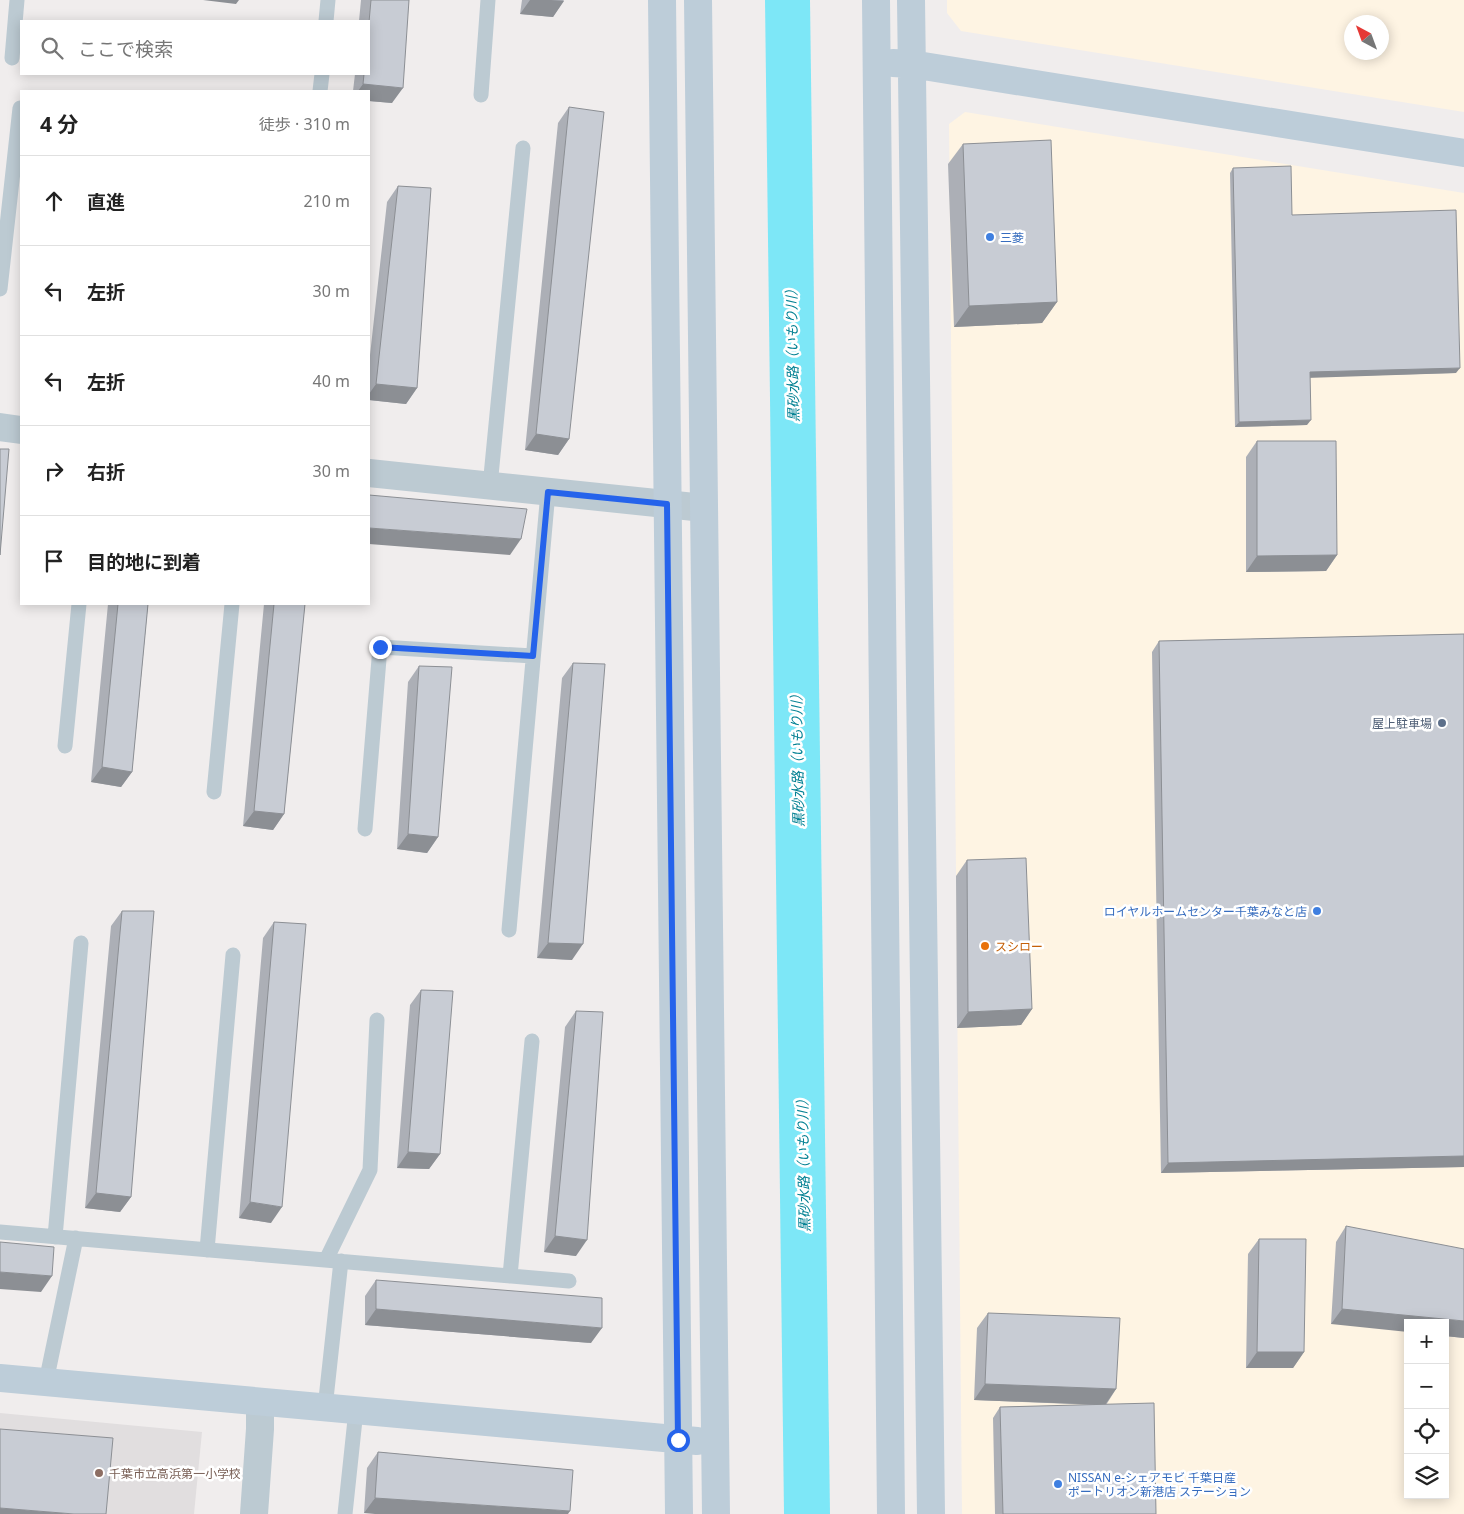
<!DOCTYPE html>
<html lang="ja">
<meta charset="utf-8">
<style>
body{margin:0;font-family:"Noto Sans","Noto Sans JP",sans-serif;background:#f6f6f6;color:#222}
.controls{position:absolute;right:15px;bottom:15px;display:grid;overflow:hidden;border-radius:0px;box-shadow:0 2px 12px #0003}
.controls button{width:45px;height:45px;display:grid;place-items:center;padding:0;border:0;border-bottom:1px solid #e0e0e0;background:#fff;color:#222;font:25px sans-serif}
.compass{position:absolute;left:1344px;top:15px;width:45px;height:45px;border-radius:50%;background:#fff;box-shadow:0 2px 12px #0003;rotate:319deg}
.stop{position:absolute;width:15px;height:15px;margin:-11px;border:4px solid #2563eb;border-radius:50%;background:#fff}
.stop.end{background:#2563eb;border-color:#fff;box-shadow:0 1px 5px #0008}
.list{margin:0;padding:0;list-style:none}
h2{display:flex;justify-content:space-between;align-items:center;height:65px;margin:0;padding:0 20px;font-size:21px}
h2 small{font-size:16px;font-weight:400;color:#767676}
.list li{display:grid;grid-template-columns:32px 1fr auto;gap:15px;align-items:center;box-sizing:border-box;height:90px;padding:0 20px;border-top:1px solid #e0e0e0}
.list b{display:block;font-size:19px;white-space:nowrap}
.list em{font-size:16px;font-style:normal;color:#767676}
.icon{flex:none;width:28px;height:28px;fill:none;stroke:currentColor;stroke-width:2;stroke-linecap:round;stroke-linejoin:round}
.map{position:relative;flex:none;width:1464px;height:1514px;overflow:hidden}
.search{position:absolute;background:#fff;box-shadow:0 2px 12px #0003;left:20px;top:20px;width:350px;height:55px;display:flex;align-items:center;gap:12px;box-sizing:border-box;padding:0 18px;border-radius:0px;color:#767676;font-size:19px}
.panel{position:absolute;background:#fff;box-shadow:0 2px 12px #0003;left:20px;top:90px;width:350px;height:515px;border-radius:0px}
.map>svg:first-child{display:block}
</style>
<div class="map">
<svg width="1464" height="1514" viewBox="0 0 1464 1514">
<rect width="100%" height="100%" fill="#f0eded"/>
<!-- commercial -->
<path fill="#fef4e3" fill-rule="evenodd" d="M 947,0 L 1464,0 L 1464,112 L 961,31 L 947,13 ZM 1352,22 L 1382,22 L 1382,52 L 1352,52 Z
M 965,112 L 1464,193 L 1464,1514 L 962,1514 L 949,124 ZM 1408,1323 L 1445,1323 L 1445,1495 L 1408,1495 Z"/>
<!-- education -->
<path fill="#e1dedf" d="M 0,1413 L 202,1432 L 194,1514 L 0,1514 Z"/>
<!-- water -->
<path fill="#7de7f7" d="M 765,0 L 810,0 L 830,1514 L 784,1514 Z"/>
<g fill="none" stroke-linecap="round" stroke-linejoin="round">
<!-- lane -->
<path stroke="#bccad2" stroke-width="15" d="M 326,21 L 328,0
M 12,58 L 17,0
M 320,91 L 322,74
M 481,95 L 488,0
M 0,289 L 20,108
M 490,486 L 523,148
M 65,746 L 79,604
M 214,792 L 232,604
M 365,829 L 380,647 L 533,656
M 509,930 L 548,492
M 0,1232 L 569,1281
M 55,1237 L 81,943
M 207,1250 L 233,955
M 326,1260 L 370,1170 L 377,1020
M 510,1276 L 532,1041
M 46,1382 L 76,1238
M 325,1408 L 341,1261
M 345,1514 L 356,1410"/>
<!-- street -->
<path stroke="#bccad2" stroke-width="28" d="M 0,427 L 21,430
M 369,473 L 704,508
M 254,1514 L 260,1429 L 260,1402"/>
<!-- secondary -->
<path stroke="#bdcdd9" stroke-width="28" d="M 662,0 L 679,1514
M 698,0 L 716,1514
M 876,0 L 891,1514
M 911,0 L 931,1514
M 893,63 L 911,64 L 1464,153
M 0,1378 L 697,1441"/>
</g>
<!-- wall -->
<path fill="#acafb6" d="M 361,0 L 409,0 L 392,103 L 369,101 L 369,91 L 353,91 L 355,74 L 369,74 L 369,21 L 359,21 Z
M 522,0 L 564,0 L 553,17 L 520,14 Z
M 569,107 L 569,439 L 558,455 L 525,450 L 558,123 Z
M 963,144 L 1057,302 L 1042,323 L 954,327 L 948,164 Z
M 1233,168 L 1292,215 L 1456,373 L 1310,377 L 1307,425 L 1235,427 L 1230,173 Z
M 398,186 L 417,388 L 406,404 L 369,400 L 369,364 L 387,202 Z
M 1257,441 L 1337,555 L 1326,571 L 1246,572 L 1246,457 Z
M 108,604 L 148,604 L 132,772 L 121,787 L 91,782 Z
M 264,604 L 305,604 L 284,814 L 273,830 L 243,826 Z
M 1464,634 L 1464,1167 L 1161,1173 L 1152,652 L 1159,641 Z
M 573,663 L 572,960 L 537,958 L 562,678 Z
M 419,666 L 438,837 L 427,853 L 397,849 L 408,682 Z
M 967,860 L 1032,1009 L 1021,1025 L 957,1028 L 956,876 Z
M 122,911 L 131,1197 L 120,1212 L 85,1208 L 111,926 Z
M 274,922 L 271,1223 L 239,1218 L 263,938 Z
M 421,990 L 440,1154 L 429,1169 L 397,1168 L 410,1005 Z
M 576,1011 L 576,1256 L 544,1252 L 565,1027 Z
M 1346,1226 L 1464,1338 L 1445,1336 L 1445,1323 L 1331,1324 L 1336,1242 Z
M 1259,1239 L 1304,1352 L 1293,1368 L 1246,1368 L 1248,1254 Z
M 376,1280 L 591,1343 L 365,1325 L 365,1296 Z
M 988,1313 L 1116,1389 L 1106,1405 L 1156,1514 L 995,1514 L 993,1418 L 1000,1407 L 1097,1405 L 974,1400 L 977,1328 Z
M 378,1452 L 573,1470 L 364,1513 L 367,1468 Z"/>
<!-- shaded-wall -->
<path fill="#8c8f94" d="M 203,0 L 239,0 L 236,4 Z
M 530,0 L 551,0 L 564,1 L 553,17 L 520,14 Z
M 363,84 L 403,88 L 392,103 L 369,101 L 369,91 L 358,91 Z
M 1057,302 L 1042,323 L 954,327 L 969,306 Z
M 1460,368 L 1456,373 L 1306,378 L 1310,372 Z
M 376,384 L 417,388 L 406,404 L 369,400 L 369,394 Z
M 1311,420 L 1307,425 L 1235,427 L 1239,422 Z
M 536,434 L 569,439 L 558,455 L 525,450 Z
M 369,528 L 521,539 L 510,555 L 369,544 Z
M 1337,555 L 1326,571 L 1246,572 L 1257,556 Z
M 102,767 L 132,772 L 121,787 L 91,782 Z
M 254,811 L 284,814 L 273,830 L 243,826 Z
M 408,834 L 438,837 L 427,853 L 397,849 Z
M 548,943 L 583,944 L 572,960 L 537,958 Z
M 1032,1009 L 1021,1025 L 957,1028 L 968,1012 Z
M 408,1152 L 440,1154 L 429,1169 L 397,1168 Z
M 1464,1156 L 1464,1167 L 1161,1173 L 1168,1163 Z
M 96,1193 L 131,1197 L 120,1212 L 85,1208 Z
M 250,1202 L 282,1207 L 271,1223 L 239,1218 Z
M 555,1236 L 587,1240 L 576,1256 L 544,1252 Z
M 0,1272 L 52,1276 L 41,1292 L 0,1289 Z
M 376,1309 L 602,1328 L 591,1343 L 365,1325 Z
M 1342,1309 L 1464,1321 L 1464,1338 L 1445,1336 L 1445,1323 L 1408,1323 L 1408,1332 L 1331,1324 Z
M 1257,1352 L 1304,1352 L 1293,1368 L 1246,1368 Z
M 985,1384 L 1116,1389 L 1105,1405 L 974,1400 Z
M 375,1498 L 570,1511 L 568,1514 L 375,1514 L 364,1513 Z
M 0,1508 L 74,1514 L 0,1514 Z"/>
<!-- building -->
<path fill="#c8ccd4" stroke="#8c8f94" d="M 371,0 L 409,0 L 403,88 L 363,84 L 364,74 L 369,74 L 369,22 Z
M 569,107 L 604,112 L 569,439 L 536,434 Z
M 1051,140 L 1057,302 L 969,306 L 963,144 Z
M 1291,166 L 1292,215 L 1456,210 L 1460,368 L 1310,372 L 1311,420 L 1239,422 L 1233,168 Z
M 398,186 L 431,188 L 417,388 L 376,384 Z
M 1257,441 L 1336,441 L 1337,555 L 1257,556 Z
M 0,449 L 9,449 L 0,555 Z
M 369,495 L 527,509 L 521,539 L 369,528 Z
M 118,604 L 148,604 L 132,772 L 102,767 Z
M 274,604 L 305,604 L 284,814 L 254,811 Z
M 1464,634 L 1464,1156 L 1168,1163 L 1159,641 Z
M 573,663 L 605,664 L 583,944 L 548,943 Z
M 419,666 L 452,667 L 438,837 L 408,834 Z
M 1026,858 L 1032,1009 L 968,1012 L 967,860 Z
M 122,911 L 154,911 L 131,1197 L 96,1193 Z
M 274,922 L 306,924 L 282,1207 L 250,1202 Z
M 421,990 L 453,991 L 440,1154 L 408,1152 Z
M 576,1011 L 603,1012 L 587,1240 L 555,1236 Z
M 1346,1226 L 1464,1249 L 1464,1321 L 1342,1309 Z
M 1259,1239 L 1306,1239 L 1304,1352 L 1257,1352 Z
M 0,1242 L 54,1247 L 52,1276 L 0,1272 Z
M 376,1280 L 602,1298 L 602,1328 L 376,1309 Z
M 988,1313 L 1120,1318 L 1116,1389 L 985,1384 Z
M 1154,1403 L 1156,1514 L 1003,1514 L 1000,1407 Z
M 0,1429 L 113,1438 L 106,1514 L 74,1514 L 0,1508 Z
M 378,1452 L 573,1470 L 570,1511 L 375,1498 Z"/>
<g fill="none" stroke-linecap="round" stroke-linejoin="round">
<!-- route -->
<path stroke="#2563eb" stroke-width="6" d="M 380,647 L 533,656 L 548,492 L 667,504 L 678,1440"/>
</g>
<!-- markers -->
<g fill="#3f7fe0" stroke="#fff" stroke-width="2">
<circle cx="990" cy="237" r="5"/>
<circle cx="1317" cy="911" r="5"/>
<circle cx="1058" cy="1484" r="5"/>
</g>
<circle fill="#5c6f8a" stroke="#fff" stroke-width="2" cx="1442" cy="723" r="5"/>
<circle fill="#e8710a" stroke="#fff" stroke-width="2" cx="985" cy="946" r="5"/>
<circle fill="#8d6e63" stroke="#fff" stroke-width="2" cx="99" cy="1473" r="5"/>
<g text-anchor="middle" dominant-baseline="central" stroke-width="5" stroke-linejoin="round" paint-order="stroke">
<!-- shop labels -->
<g font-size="12" fill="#366cbe" stroke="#fff" text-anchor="start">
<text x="1000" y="237">三菱</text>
<text x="1307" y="911" text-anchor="end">ロイヤルホームセンター千葉みなと店</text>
<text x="1068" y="1477">NISSAN e-シェアモビ 千葉日産<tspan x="1068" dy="14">ポートリオン新港店 ステーション</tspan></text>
</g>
<!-- service labels -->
<g font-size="12" fill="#4e5e75" stroke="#fff" text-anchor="end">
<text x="1432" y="723">屋上駐車場</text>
</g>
<!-- food labels -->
<g font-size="12" fill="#c56008" stroke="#fff" text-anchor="start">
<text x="995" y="946">スシロー</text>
</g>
<!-- education labels -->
<g font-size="12" fill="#785e54" stroke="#fff" text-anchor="start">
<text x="109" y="1473">千葉市立高浜第一小学校</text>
</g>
<!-- water labels -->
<g font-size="14" font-style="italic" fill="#038193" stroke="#fff">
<text transform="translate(792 352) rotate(-91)">黒砂水路（いもり川）</text>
<text transform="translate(797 757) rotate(-91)">黒砂水路（いもり川）</text>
<text transform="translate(803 1162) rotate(-91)">黒砂水路（いもり川）</text>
</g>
</g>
</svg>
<div class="controls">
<button>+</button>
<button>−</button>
<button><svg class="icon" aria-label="locate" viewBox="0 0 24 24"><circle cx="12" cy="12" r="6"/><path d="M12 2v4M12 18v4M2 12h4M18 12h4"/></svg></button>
<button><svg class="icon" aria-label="layers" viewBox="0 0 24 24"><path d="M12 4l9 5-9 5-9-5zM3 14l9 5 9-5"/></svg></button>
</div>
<svg class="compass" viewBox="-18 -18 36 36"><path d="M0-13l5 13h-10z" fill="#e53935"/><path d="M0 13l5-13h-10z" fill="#767676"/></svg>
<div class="stop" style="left:678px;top:1440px"></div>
<div class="stop end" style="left:380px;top:647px"></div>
<div class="search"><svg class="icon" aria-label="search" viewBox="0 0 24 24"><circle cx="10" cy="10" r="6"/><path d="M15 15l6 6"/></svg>ここで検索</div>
<section class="panel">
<h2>4 分<small>徒歩 · 310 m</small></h2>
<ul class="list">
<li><svg class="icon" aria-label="ahead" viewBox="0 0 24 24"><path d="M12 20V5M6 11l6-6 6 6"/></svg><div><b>直進</b></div><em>210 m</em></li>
<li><svg class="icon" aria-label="left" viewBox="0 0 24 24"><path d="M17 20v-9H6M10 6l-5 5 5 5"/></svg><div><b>左折</b></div><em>30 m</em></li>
<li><svg class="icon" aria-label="left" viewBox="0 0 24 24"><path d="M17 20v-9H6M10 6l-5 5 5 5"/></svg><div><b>左折</b></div><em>40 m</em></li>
<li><svg class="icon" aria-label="right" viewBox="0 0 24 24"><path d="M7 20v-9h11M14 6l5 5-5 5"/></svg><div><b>右折</b></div><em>30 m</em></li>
<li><svg class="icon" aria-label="arrive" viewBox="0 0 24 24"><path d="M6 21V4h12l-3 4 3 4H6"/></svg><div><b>目的地に到着</b></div></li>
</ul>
</section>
</div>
